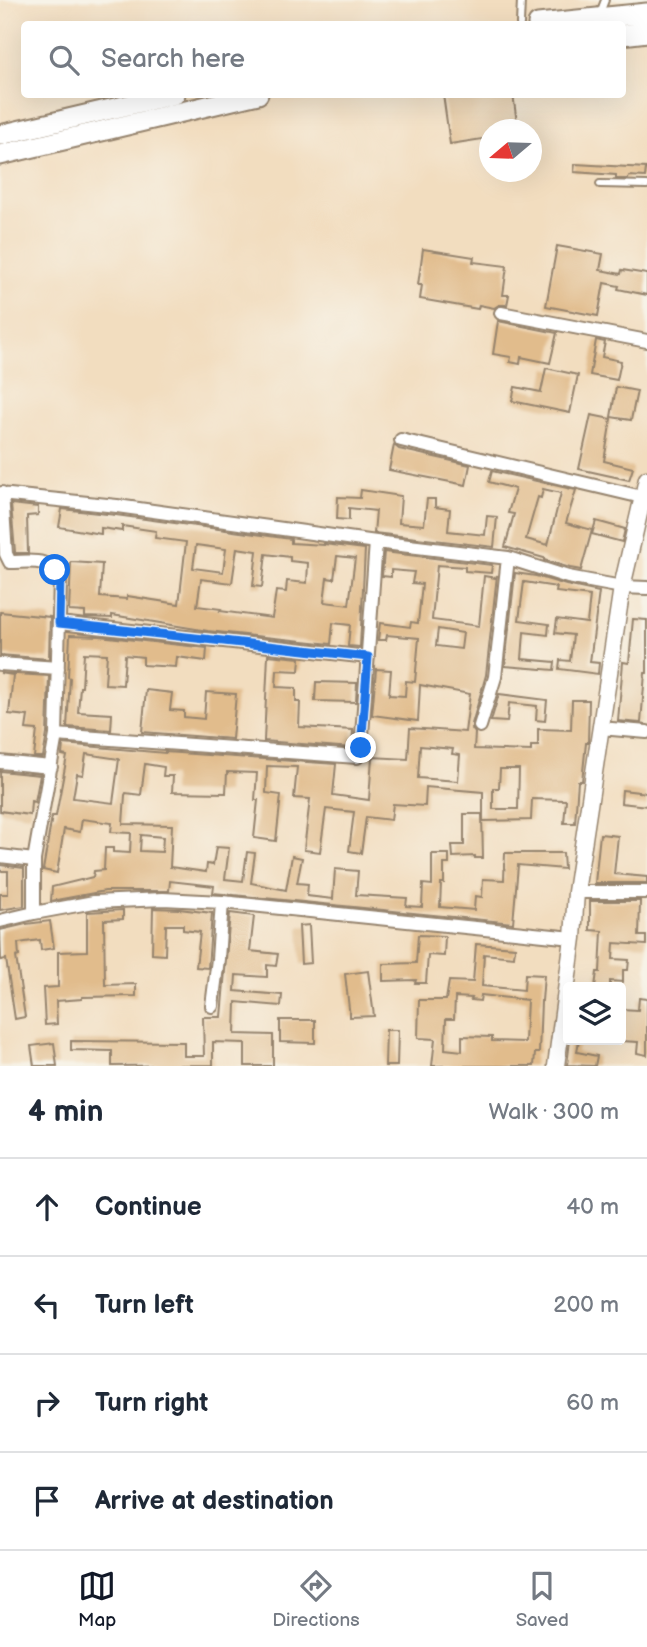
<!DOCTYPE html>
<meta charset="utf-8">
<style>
body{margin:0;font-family:"Balsamiq Sans",sans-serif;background:#f6f6f7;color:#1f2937}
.controls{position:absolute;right:21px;bottom:21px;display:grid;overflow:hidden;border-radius:7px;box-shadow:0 7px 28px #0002}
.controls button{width:63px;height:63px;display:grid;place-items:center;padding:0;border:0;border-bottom:2px solid #e0e1e3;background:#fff;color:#1f2937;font:35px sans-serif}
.compass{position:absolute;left:479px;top:119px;width:63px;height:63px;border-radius:50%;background:#fff;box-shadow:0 7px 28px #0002;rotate:251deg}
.stop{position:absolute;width:21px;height:21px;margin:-16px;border:5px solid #1a73e8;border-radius:50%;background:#fff}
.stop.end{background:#1a73e8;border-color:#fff;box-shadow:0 2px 7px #0008}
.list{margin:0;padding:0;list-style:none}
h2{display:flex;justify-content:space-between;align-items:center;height:91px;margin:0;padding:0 28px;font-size:30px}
h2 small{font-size:23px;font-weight:400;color:#747a83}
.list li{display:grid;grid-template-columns:46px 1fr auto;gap:21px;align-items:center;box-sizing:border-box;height:98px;padding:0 28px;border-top:2px solid #e0e1e3}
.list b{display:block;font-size:26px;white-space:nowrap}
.list em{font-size:23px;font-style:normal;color:#747a83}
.icon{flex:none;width:38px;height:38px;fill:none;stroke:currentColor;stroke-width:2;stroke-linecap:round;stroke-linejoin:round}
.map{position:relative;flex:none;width:647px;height:1066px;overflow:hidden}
.search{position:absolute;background:#fff;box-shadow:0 7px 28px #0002;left:21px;right:21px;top:21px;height:77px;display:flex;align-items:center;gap:18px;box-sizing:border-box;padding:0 24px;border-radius:7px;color:#747a83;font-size:26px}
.sheet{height:483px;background:#fff}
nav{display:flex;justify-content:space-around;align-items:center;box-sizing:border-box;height:98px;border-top:2px solid #e0e1e3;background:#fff;font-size:19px;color:#747a83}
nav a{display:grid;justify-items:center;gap:4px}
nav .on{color:#111827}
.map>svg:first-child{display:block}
</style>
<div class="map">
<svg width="647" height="1066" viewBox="0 0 647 1066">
<rect width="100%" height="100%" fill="#f7f3e8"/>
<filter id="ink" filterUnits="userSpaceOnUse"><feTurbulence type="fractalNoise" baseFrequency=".0143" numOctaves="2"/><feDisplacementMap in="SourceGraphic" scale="14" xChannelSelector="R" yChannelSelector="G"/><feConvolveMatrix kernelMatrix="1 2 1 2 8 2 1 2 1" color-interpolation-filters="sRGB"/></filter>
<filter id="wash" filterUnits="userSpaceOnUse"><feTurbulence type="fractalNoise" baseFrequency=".00686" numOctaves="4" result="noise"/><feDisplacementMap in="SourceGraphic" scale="28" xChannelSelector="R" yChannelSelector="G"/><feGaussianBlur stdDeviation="1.57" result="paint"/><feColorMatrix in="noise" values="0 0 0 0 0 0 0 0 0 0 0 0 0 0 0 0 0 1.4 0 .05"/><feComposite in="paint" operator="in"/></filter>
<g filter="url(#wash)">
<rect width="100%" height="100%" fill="#f2ddbf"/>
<g id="blocks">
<!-- building -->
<path fill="#e1bc8c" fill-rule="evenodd" d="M 443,94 L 513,94 L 518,130 L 489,130 L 489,138 L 450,144 Z
M 575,164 L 646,168 L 645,177 L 629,176 L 628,179 L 616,179 L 616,175 L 574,172 Z
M 557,246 L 603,254 L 600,270 L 621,274 L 622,270 L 647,274 L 647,295 L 618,289 L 619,286 L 604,283 L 598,316 L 546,306 Z
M 423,249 L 474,257 L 473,262 L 507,266 L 503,295 L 509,295 L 507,305 L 499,305 L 494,308 L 479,305 L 478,309 L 420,299 L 422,285 L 418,285 Z
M 498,321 L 557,333 L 550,363 L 521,357 L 520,364 L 510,362 L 511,357 L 493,354 Z
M 596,340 L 605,342 L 602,357 L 621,361 L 617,380 L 590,375 Z
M 546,368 L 578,375 L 570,413 L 512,401 L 515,387 L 541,392 Z
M 616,387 L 637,391 L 631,420 L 611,417 Z
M 591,415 L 611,419 L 604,461 L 633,468 L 629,480 L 579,469 Z
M 394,445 L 399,449 L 470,465 L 466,485 L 389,470 Z
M 492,471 L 576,490 L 566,523 L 592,530 L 581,570 L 570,568 L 544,560 L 544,558 L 505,547 L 514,514 L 508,513 L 515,489 L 489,482 ZM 543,489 L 561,493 L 548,545 L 526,539 L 538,497 L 541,498 Z
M 361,490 L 401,496 L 399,523 L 424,525 L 427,499 L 435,499 L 435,507 L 450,509 L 448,531 L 485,535 L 487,516 L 497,517 L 494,547 L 374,533 L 376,511 L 349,508 L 349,520 L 337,519 L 338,497 L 360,498 Z
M 11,504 L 38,507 L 38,515 L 27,516 L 28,553 L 15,553 L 15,552 Z
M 62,509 L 116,515 L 291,539 L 291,543 L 324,545 L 324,544 L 365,549 L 360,647 L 348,646 L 350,625 L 333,623 L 331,644 L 208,631 L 112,615 L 112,618 L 85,617 L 85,612 L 69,611 L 71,562 L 102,564 L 100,597 L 127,599 L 127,596 L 179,604 L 186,542 L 155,538 L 156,531 L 122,526 L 122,531 L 101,528 L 101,534 L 59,527 ZM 196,545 L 226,549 L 223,572 L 193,568 ZM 237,548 L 257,551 L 253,586 L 262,587 L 266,554 L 290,557 L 290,561 L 308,563 L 307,583 L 287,581 L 286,592 L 276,591 L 272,618 L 220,611 L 221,609 L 197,606 L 201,579 L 232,583 ZM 337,556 L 355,558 L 349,605 L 324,602 L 327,578 L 334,579 Z
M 596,521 L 625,529 L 622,542 L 592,534 Z
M 384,552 L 492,565 L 491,573 L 465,571 L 465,567 L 437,565 L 432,620 L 479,626 L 484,576 L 496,578 L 497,575 L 486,675 L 472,724 L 472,729 L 475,733 L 474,749 L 531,751 L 531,746 L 538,746 L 538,729 L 571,730 L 572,700 L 589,700 L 588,743 L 586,743 L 582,781 L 578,781 L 575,823 L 564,823 L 566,800 L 532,799 L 531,820 L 483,821 L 483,792 L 426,787 L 425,806 L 393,804 L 391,820 L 366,817 L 361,853 L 349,851 L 354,812 L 326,809 L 320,852 L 304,850 L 310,799 L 294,798 L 297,767 L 267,766 L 266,793 L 281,795 L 276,841 L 254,838 L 258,800 L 255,800 L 257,773 L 227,772 L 226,793 L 172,792 L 173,776 L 163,776 L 164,767 L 145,764 L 141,795 L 126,793 L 125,795 L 123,824 L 172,825 L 170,867 L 206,872 L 207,864 L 213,865 L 216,847 L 229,848 L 225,879 L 243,881 L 247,852 L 255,853 L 251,883 L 286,890 L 292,856 L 302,858 L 297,883 L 308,884 L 307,896 L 333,899 L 335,869 L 358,871 L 356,895 L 407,898 L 406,906 L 422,907 L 423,884 L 432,885 L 432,854 L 449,854 L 449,864 L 444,864 L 444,883 L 441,883 L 440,907 L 474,910 L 475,896 L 482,897 L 483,879 L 504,880 L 505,853 L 563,853 L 564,869 L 518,865 L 513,923 L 213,893 L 214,886 L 170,881 L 169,891 L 105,891 L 51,901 L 52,887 L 93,877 L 94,871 L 104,870 L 105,848 L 113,848 L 113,852 L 130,853 L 131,833 L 111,832 L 112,823 L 82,819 L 80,832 L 64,829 L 57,873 L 43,870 L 52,816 L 56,816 L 65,767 L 67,756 L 62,755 L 63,744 L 165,753 L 165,752 L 336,764 L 333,795 L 369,800 L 372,757 L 408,759 L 410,728 L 465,732 L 470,694 L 420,685 L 418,721 L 372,715 L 376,669 L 391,670 L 389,695 L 405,696 L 406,681 L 415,682 L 419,638 L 387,635 L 386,640 L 378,640 L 380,623 L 410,627 L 411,622 L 418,623 L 422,584 L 412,583 L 414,572 L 391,570 L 391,577 L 382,576 ZM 438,629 L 463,633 L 461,649 L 436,646 ZM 420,746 L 453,749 L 452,754 L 460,755 L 458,781 L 418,778 ZM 86,754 L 119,759 L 113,803 L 73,798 L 77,774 L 83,775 ZM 500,769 L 519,769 L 518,809 L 493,809 L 493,788 L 499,788 ZM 141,835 L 163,837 L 162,852 L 140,851 Z
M 515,573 L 536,576 L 566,585 L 599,592 L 590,662 L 599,663 L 598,674 L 559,669 L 560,660 L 570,661 L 573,635 L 555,633 L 557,619 L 587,623 L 590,596 L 556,592 L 557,587 L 524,582 L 519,620 L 549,624 L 548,635 L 524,632 L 522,659 L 555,662 L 554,670 L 505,666 Z
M 0,612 L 50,617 L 49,659 L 0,655 Z
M 633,619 L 647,620 L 647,673 L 645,673 L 641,723 L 618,721 L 623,662 L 629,663 Z
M 70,635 L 99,636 L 207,648 L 206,661 L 177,657 L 176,667 L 143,665 L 143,657 L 125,655 L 123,685 L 105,684 L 107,654 L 84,653 L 82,687 L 80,687 L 78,712 L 112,714 L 111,730 L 67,727 L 70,678 L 68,677 Z
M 268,655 L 300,658 L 299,671 L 277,670 L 276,687 L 296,688 L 296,702 L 300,702 L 299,727 L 353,730 L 352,748 L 264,741 Z
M 0,673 L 49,676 L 47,734 L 43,757 L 34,757 L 37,730 L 26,729 L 28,716 L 9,714 L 13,675 Z
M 316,682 L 357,683 L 356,702 L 315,701 Z
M 146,690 L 172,693 L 170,710 L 184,711 L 184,717 L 204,719 L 206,692 L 236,694 L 232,739 L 142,732 Z
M 499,694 L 547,700 L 545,721 L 536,720 L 537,706 L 509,703 L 507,722 L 491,721 Z
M 0,771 L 40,775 L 35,802 L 31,801 L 30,815 L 0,811 Z
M 622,790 L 647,793 L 647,806 L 621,803 Z
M 464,814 L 482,814 L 483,858 L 475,858 L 475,856 L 453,857 L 452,845 L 464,845 Z
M 600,834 L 618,836 L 614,874 L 647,877 L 647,883 L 595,883 Z
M 0,865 L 24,868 L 24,906 L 0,910 L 0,894 L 8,894 L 8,871 L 0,871 Z
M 590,901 L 640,901 L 639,936 L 646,936 L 646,945 L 614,943 L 613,959 L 629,960 L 628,970 L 623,970 L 623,982 L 610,981 L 610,987 L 595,987 L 597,972 L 600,972 L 602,931 L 590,930 Z
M 153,908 L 179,909 L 212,913 L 208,968 L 196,967 L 200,932 L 183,930 L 183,925 L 166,925 L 165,955 L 152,954 Z
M 123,910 L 123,919 L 104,920 L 105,985 L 136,984 L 136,996 L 82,997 L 82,999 L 56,1001 L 57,1024 L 45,1025 L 43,988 L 58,987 L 58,952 L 87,951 L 87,912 Z
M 230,913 L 254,916 L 250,951 L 278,954 L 276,966 L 267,965 L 267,977 L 236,975 L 235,991 L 282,995 L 281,1006 L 236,1002 L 235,1034 L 273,1035 L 273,1066 L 245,1066 L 245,1043 L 213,1042 L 213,1065 L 112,1066 L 112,1051 L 71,1050 L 71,1041 L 184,1042 L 184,1056 L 204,1056 L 203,1017 L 221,1017 Z
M 50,921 L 54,948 L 41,950 L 40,940 L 18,943 L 19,956 L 16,957 L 25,1017 L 15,1019 L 6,959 L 1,960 L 0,930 L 26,924 Z
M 309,925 L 311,963 L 301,964 L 299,926 Z
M 418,935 L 445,936 L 444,956 L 428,955 L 426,983 L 415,983 L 416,980 L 383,981 L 383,964 L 416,963 Z
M 476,944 L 515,947 L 514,957 L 484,954 L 482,986 L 524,990 L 525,974 L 544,975 L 542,1001 L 541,1001 L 539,1053 L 535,1053 L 534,1066 L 432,1066 L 435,1039 L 418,1038 L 419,1000 L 446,1000 L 449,981 L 473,982 ZM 481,995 L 527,1000 L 525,1042 L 492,1041 L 492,1037 L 462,1036 L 462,1051 L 445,1049 L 446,1019 L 454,1019 L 455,997 L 472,998 L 471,1000 L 480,1001 Z
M 368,971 L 374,1016 L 350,1017 L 345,974 Z
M 639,998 L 647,999 L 647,1055 L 637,1053 L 638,1042 L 621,1041 L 621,1009 L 638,1010 Z
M 280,1020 L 315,1020 L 315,1043 L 280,1042 Z
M 386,1030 L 398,1030 L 397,1066 L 385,1066 Z
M 570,1040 L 579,1040 L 577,1052 L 597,1056 L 595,1066 L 567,1065 Z
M 54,1043 L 57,1066 L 34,1066 L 31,1046 Z"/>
</g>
</g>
<g filter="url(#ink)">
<use href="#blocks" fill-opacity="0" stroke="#96846e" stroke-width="2"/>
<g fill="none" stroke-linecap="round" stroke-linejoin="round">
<!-- service casing -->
<g stroke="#96846e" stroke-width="10">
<path id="service" d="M 600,13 L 605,0
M 520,24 L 521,0
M 600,184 L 647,185"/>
</g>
<!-- minor casing -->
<g stroke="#96846e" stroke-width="16">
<path id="minor" d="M 501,313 L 647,341
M 401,440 L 642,497
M 2,493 L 6,554 L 10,562 C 32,562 48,557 60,578 L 56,735 L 34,860 L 34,913
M 0,494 L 117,506 L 376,542 L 508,558 L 568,577 L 622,587 L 647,588
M 59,623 L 368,657
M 0,664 L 58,668
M 480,726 L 495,677 L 508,558
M 600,728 L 647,732
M 56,735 L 357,757 L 361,749 L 376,542
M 0,762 L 51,767
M 0,856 L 34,860
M 576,892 L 647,892
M 0,921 L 34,913 L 94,902 L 163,899 L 222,902 L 573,938
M 212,1006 L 218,959 L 222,902"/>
</g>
<!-- secondary casing -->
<g stroke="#96846e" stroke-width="19">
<path id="secondary" d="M 556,1066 L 573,938 L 576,892 L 622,587 L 647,479"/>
</g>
<!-- trunk casing -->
<g stroke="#96846e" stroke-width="23">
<path id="trunk" d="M 538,24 L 647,13
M 622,35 L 647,32
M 0,135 L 175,94
M 0,155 L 258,94"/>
</g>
<!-- service -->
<use href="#service" stroke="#fff" stroke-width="6"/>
<!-- minor -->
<use href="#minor" stroke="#fff" stroke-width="12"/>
<!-- secondary -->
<use href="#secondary" stroke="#fff" stroke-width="16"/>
<!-- trunk -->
<use href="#trunk" stroke="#fff" stroke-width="19"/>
</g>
</g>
<g fill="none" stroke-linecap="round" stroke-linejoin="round" filter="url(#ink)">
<!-- route -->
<path stroke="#1a73e8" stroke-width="9" d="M 55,570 L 60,578 L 59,623 L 368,657 L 361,748"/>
</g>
</svg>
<div class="controls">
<button><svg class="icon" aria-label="layers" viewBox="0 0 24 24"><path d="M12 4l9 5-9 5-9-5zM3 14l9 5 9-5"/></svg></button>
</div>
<svg class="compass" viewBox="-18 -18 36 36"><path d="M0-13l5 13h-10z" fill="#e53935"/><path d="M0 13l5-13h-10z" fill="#747a83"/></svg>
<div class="stop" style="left:55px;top:570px"></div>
<div class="stop end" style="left:361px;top:748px"></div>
<div class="search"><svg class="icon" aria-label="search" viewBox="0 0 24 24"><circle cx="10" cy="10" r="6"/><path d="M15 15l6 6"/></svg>Search here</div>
</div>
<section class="sheet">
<h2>4 min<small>Walk · 300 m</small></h2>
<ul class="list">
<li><svg class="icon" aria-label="ahead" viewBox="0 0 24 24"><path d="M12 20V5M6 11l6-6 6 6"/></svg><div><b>Continue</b></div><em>40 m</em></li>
<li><svg class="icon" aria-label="left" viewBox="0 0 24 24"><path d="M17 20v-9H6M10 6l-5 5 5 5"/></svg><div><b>Turn left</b></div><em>200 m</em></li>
<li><svg class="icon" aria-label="right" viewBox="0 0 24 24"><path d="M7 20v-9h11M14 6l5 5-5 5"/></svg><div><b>Turn right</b></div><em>60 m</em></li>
<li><svg class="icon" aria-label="arrive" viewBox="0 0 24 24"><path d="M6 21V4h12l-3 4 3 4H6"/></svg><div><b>Arrive at destination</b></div></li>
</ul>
</section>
<nav>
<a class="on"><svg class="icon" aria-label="map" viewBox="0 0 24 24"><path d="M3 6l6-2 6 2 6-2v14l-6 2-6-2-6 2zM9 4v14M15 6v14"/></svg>Map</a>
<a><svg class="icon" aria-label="directions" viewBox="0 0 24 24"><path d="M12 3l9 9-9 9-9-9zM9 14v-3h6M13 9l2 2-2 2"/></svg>Directions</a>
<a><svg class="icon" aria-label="saved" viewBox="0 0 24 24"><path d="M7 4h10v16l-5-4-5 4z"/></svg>Saved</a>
</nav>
